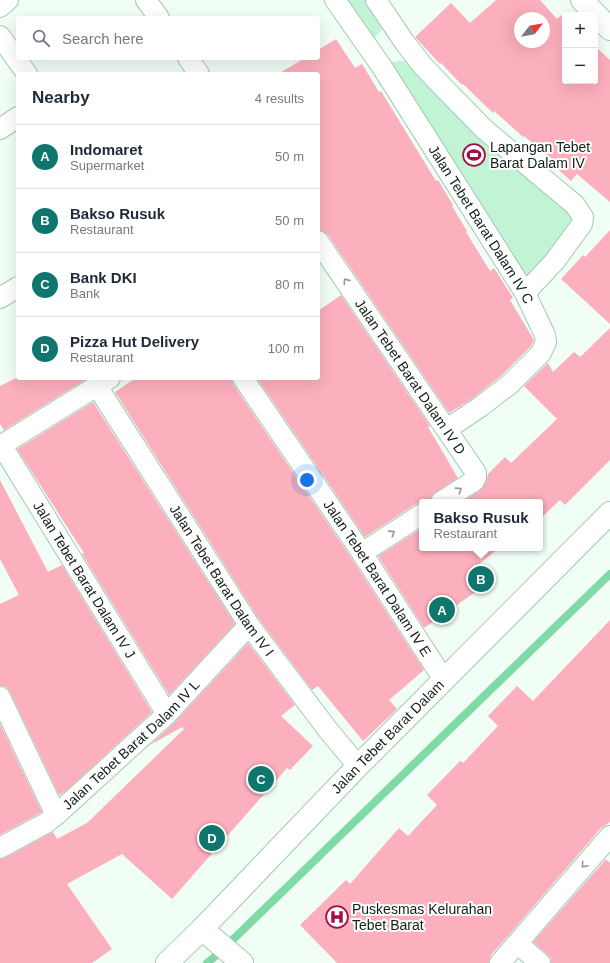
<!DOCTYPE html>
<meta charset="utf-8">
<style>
body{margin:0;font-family:Arial,sans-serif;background:#f2f2f3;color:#1f2937}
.controls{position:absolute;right:12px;top:12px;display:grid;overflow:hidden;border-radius:4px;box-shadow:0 4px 16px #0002}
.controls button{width:36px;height:36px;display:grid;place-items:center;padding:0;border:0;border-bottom:1px solid #e0e1e3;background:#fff;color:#1f2937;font:20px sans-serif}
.compass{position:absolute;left:514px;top:12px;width:36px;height:36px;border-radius:50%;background:#fff;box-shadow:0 4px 16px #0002;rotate:59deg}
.you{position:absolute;left:307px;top:480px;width:14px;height:14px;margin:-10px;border:3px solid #fff;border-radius:50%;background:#1a73e8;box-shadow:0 0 0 6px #1a73e833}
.badge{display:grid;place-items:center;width:26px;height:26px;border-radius:50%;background:#0f766e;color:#fff;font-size:13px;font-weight:700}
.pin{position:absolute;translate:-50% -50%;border:2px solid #fff;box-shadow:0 1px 4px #0006}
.popup{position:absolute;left:419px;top:499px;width:124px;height:52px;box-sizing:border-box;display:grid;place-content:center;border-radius:4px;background:#fff;filter:drop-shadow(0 1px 3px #0005);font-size:13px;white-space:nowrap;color:#747a83}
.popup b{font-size:15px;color:#1f2937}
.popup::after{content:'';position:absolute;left:50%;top:100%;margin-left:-8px;border:8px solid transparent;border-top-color:#fff}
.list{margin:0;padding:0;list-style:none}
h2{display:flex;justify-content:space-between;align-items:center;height:52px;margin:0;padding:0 16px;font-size:17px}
h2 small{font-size:13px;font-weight:400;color:#747a83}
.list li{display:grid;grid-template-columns:26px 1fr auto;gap:12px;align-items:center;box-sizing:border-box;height:64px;padding:0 16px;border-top:1px solid #e0e1e3}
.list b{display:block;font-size:15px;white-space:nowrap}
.list p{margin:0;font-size:13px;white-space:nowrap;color:#747a83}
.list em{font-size:13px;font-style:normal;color:#747a83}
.icon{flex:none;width:22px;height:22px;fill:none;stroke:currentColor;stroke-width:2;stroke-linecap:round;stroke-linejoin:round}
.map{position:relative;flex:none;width:610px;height:963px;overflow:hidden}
.search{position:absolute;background:#fff;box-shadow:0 4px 16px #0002;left:16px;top:16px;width:304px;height:44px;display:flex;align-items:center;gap:10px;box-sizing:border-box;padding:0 14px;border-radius:4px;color:#747a83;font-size:15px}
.panel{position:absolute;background:#fff;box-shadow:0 4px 16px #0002;left:16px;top:72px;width:304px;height:308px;border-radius:4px}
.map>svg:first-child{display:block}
</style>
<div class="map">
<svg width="610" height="963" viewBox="0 0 610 963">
<rect width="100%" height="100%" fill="#f0fef5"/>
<!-- green -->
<path fill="#c0f4d4" d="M 344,0 L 368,0 L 385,25 L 373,40 Z
M 410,60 L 578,220 L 552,258 L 525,278 L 391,62 Z"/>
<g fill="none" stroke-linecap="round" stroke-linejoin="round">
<!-- stream -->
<path stroke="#7fdaa7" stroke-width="8" d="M 207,963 L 218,954 L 610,574"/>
</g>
<!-- building -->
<path fill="#fcafbc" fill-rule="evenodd" d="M 496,0 L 540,0 L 557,19 L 561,15 L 565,19 L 565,81 L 595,81 L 595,46 L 610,60 L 610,202 L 577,174 L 571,181 L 551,163 L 553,160 L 524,136 L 523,137 L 494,111 L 493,113 L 463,84 L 462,85 L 441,63 L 440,64 L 415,37 L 451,3 L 470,23 ZM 520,18 L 544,18 L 544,42 L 520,42 Z
M 336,39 L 355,68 L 362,64 L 379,92 L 381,91 L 436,181 L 438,180 L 453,205 L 452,206 L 467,231 L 466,232 L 490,271 L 494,268 L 513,298 L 510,300 L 534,340 L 531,346 L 502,375 L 473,398 L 449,413 L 328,235 L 323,231 L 318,230 L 318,74 L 278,74 L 305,58 L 318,58 L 318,50 Z
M 610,230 L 610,324 L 561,279 L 583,255 L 585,257 Z
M 341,295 L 430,426 L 428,427 L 458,478 L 435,493 L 431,496 L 430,502 L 422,502 L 416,504 L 365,537 L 257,378 L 318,378 L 318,311 Z
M 610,328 L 610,460 L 565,505 L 560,500 L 540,519 L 540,502 L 462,502 L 480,490 L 486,482 L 488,474 L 505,457 L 511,463 L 557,419 L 524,386 L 548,363 L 553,372 L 574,352 L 580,357 Z
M 18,377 L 18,378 L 84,378 L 85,380 L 4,430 L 0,424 L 0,386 Z
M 136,378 L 232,378 L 233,384 L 352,559 L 424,670 L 389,700 L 397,709 L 363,741 L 318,686 L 312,690 L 258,618 L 115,392 Z
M 93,402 L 235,624 L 169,695 L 82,554 L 84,553 L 17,449 Z
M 0,480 L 48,572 L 62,565 L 152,712 L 65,792 L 59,795 L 10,692 L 6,687 L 0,686 L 0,604 L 19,595 L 0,559 Z
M 422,528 L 422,548 L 499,548 L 479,564 L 491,581 L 424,628 L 378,556 Z
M 610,620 L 610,822 L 601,828 L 508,936 L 491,955 L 489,963 L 337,963 L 300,925 L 346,880 L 350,884 L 399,828 L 408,836 L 437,805 L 427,795 L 460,761 L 463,763 L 498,726 L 488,716 L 517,686 L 533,701 Z
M 248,643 L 295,705 L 281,716 L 313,746 L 290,770 L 287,768 L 172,899 L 122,854 L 67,884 L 112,949 L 92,963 L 0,963 L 0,859 L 5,858 L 53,832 L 57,839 L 87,823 L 184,729 L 182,727 L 150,745 L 175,722 Z
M 0,724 L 42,812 L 0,835 Z
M 606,859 L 610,863 L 610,963 L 551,963 L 551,959 L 548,955 L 533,942 Z"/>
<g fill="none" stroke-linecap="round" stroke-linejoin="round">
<!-- street casing -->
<g stroke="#a6c8b3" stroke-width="22">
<g id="street">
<path d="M 146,0 L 159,18"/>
<path id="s1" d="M 335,0 L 382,67 L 525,293 L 545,335 L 546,342 L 541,353 L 510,384 L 480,407 L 447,429"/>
<path d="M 376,0 L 405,43 L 423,66 L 441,85 L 484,129 L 575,205 L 583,217 L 582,224 L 555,261 L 525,293"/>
<path d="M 0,7 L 8,0"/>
<path d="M 0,36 L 27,74"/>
<path d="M 188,58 L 199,74"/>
<path d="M 0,129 L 18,117"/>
<path id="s2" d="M 318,241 L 476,473 L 476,477 L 474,481 L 441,502"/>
<path d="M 0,298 L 18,287"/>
<path id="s3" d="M 243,378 L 362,553 L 444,680"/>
<path id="s4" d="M 97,386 L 249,625 L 328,730 L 358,766"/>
<path d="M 0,446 L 110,378"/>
<path id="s5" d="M 2,446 L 167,714"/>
<path d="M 362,553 L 422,514"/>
<path d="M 0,697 L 56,815"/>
<path id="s6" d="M 0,848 L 46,823 L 56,815 L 167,714 L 249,625"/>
<path d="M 517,943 L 540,963"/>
<path d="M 500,963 L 610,836"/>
</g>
</g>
<!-- secondary casing -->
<g stroke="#a6c8b3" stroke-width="24">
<g id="secondary">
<path d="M 582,0 L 610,29"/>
<path d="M 202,929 L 242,963"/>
<path id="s7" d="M 167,963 L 202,929 L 358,766 L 610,513"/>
</g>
</g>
<!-- street -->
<use href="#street" stroke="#fff" stroke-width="20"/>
<!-- secondary -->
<use href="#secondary" stroke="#fff" stroke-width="22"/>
</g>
<!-- one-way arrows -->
<defs><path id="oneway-chevron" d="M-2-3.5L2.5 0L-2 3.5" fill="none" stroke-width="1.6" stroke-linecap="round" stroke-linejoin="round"/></defs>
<g stroke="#949a97">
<use href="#oneway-chevron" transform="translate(346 281) rotate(-125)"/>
<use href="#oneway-chevron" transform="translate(459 490) rotate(-33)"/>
<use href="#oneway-chevron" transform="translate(392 533) rotate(-33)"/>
<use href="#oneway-chevron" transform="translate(584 865) rotate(131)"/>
</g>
<!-- icons -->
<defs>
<g id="stadium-ring" transform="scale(1.15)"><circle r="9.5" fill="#fff" stroke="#a50d46" stroke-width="1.5"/><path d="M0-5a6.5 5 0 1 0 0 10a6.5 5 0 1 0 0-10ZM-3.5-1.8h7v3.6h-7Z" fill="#a50d46"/></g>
<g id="hospital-ring" transform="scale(1.15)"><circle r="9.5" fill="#fff" stroke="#a50d46" stroke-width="1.5"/><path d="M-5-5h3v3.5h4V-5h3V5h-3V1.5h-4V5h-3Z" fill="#a50d46"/></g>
</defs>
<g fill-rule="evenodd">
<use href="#stadium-ring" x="474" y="155"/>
<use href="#hospital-ring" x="337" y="917"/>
</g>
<g text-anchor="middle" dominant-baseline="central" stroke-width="4" stroke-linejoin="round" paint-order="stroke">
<!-- poi labels -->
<g font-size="14" fill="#121f17" stroke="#fff" text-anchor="start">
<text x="490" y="147">Lapangan Tebet<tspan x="490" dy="16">Barat Dalam IV</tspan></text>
<text x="352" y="909">Puskesmas Kelurahan<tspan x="352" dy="16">Tebet Barat</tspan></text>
</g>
<!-- street labels -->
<g font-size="14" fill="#121f17" stroke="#fff">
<text stroke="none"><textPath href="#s1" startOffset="268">Jalan Tebet Barat Dalam IV C</textPath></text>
<text stroke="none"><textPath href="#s2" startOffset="164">Jalan Tebet Barat Dalam IV D</textPath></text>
<text stroke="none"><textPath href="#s3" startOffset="241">Jalan Tebet Barat Dalam IV E</textPath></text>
<text stroke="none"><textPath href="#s5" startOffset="157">Jalan Tebet Barat Dalam IV J</textPath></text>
<text stroke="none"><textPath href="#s4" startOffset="231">Jalan Tebet Barat Dalam IV I</textPath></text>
<text stroke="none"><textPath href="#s7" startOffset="316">Jalan Tebet Barat Dalam</textPath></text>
<text stroke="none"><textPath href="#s6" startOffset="168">Jalan Tebet Barat Dalam IV L</textPath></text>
</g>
</g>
</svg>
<div class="controls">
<button>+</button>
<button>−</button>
</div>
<svg class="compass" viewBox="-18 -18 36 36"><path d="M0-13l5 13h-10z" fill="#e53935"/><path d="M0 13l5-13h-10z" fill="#747a83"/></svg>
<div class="you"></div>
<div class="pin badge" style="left:442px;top:610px">A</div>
<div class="pin badge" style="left:481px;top:579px">B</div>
<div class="popup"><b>Bakso Rusuk</b>Restaurant</div>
<div class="pin badge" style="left:261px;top:779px">C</div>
<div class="pin badge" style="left:212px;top:838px">D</div>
<div class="search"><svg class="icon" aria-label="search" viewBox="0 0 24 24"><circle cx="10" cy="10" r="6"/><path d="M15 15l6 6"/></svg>Search here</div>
<section class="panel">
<h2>Nearby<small>4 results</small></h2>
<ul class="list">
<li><span class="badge">A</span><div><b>Indomaret</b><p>Supermarket</p></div><em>50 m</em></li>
<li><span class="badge">B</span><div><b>Bakso Rusuk</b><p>Restaurant</p></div><em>50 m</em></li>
<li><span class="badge">C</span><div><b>Bank DKI</b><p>Bank</p></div><em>80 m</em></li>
<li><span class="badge">D</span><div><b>Pizza Hut Delivery</b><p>Restaurant</p></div><em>100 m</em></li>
</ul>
</section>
</div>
